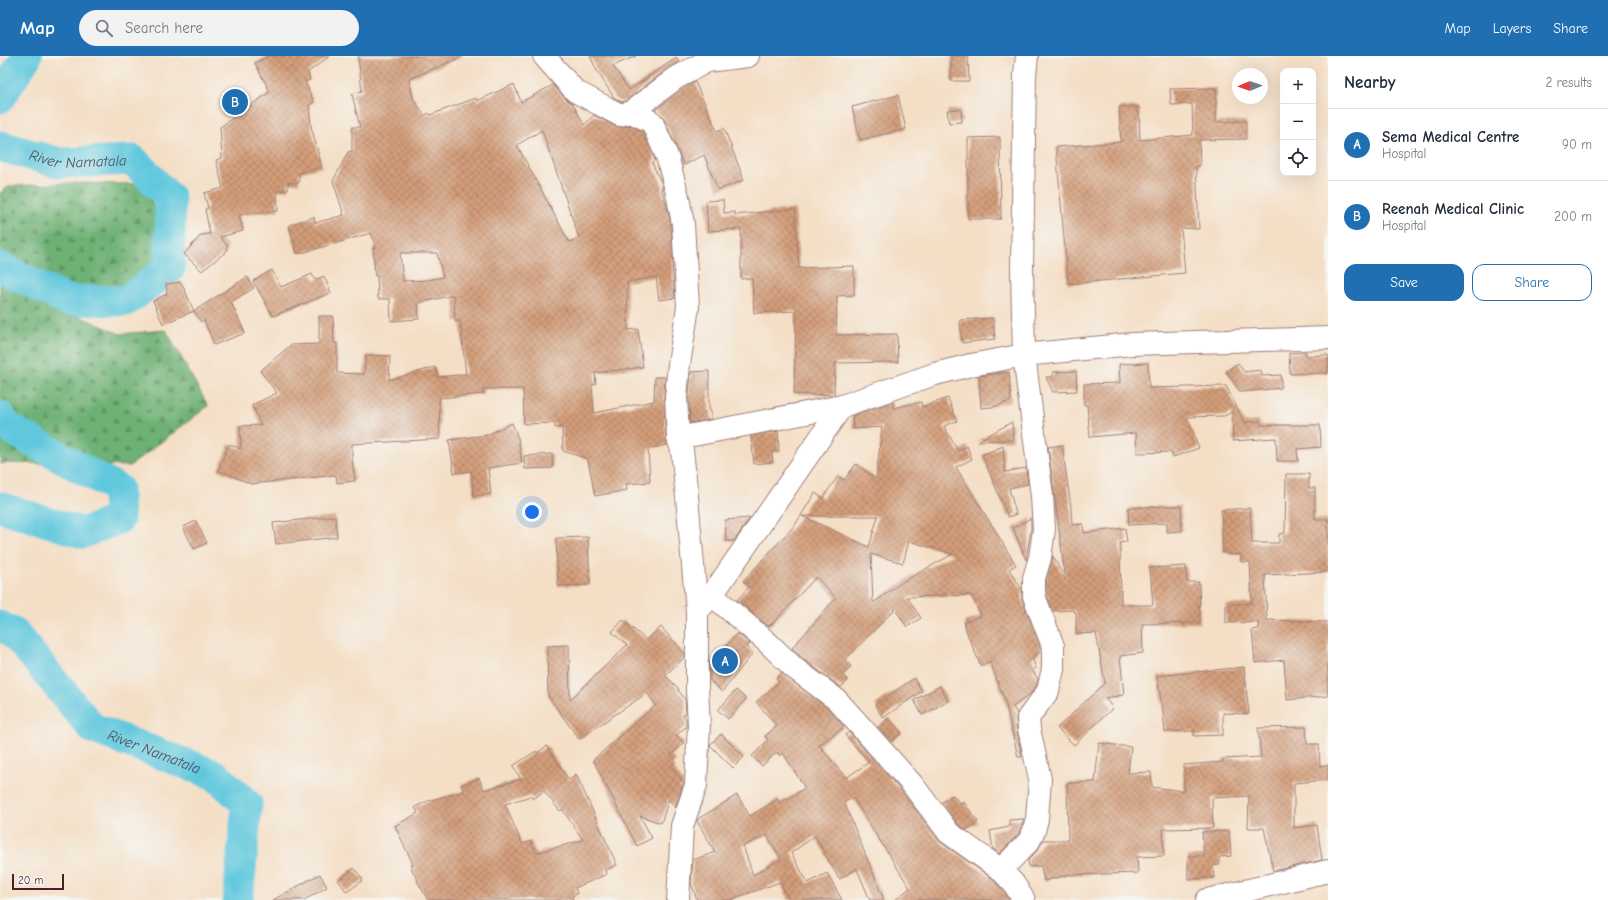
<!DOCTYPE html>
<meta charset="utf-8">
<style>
body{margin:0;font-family:"Comic Neue",sans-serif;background:#f2f2f3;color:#1f2937}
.controls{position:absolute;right:12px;top:12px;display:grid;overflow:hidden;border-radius:8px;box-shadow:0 4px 16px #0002}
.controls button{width:36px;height:36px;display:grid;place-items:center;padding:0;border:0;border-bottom:1px solid #e0e1e3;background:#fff;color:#1f2937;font:20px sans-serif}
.compass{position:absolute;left:1232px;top:12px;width:36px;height:36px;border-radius:50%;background:#fff;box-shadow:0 4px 16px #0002;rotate:268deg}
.scale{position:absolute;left:12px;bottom:10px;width:52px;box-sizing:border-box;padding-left:4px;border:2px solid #4a1f2b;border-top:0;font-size:11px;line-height:14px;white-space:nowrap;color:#4a1f2b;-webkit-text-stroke:3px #f6f6f2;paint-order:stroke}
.you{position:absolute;left:532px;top:456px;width:14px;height:14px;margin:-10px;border:3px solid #fff;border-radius:50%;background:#1a73e8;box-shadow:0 0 0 6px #1a73e833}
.badge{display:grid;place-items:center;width:26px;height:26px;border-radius:50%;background:#1f6fb2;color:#fff;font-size:13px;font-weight:700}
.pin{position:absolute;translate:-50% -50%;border:2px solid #fff;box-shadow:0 1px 4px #0006}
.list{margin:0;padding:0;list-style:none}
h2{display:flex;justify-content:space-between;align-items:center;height:52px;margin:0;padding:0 16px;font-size:17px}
h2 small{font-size:13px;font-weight:400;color:#747a83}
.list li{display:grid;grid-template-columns:26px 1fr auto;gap:12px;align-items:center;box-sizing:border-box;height:72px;padding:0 16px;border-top:1px solid #e0e1e3}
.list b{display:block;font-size:15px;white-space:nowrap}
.list p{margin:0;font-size:13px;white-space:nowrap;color:#747a83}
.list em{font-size:13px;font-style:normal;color:#747a83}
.actions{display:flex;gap:8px;padding:12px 16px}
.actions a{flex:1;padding:9px 0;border:1px solid #1f6fb2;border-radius:12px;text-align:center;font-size:14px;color:#1f6fb2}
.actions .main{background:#1f6fb2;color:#fff}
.icon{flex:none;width:22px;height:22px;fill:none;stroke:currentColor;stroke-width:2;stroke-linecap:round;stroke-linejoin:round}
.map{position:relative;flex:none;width:1328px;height:844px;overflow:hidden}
header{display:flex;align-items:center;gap:24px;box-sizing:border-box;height:56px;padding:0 20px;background:#1f6fb2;color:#fff}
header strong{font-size:19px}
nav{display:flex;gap:22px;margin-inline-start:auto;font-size:14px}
.search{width:280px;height:36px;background:#f2f2f3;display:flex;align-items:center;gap:10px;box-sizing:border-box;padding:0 14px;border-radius:22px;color:#747a83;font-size:15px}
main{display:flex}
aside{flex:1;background:#fff}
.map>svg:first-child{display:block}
</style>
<header>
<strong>Map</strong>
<div class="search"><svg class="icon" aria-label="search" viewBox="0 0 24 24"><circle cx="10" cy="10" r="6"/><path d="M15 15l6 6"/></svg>Search here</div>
<nav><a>Map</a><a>Layers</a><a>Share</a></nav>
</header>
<main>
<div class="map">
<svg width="1328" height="844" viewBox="0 0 1328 844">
<defs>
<pattern id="forest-firs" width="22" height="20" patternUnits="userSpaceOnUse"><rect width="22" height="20" fill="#6eb174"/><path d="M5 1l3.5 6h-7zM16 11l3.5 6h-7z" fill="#5c8f5f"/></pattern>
<pattern id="building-cross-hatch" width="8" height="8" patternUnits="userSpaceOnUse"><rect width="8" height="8" fill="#d39e7a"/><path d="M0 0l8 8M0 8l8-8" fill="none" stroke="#ad8064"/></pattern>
</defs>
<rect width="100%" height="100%" fill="#f6f6f2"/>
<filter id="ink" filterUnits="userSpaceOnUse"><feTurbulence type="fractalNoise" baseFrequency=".025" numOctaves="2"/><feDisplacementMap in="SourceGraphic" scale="8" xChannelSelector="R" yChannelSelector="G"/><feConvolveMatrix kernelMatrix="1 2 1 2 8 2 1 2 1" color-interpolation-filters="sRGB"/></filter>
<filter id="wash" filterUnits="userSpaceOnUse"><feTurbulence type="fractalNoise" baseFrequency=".012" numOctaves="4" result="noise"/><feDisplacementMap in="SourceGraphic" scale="16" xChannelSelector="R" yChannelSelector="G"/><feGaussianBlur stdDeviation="0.9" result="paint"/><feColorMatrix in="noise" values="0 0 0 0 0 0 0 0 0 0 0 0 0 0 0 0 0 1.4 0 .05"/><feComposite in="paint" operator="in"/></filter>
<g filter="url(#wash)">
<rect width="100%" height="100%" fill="#f4dec5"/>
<!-- forest -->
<path fill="url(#forest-firs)" stroke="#5c6850" d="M 75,127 L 141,128 L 161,163 L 160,199 L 146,219 L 108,235 L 74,239 L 11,208 L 7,229 L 120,278 L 166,274 L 208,350 L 130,410 L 6,407 L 0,408 L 0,137 L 10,130 Z"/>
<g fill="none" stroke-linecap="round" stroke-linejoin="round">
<!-- river -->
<g stroke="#60c8dd" stroke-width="31">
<path d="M 0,42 L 27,0"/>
<path id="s1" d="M 0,90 L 59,107 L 133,104 L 170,142 L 170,212 L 126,245 L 66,244 L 0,211"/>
<path d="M 0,360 L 7,371 L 118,433 L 119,463 L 83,477 L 0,451"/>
<path id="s2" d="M 0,570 L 14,577 L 92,672 L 215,719 L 247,748 L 238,844"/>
</g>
</g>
<g id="blocks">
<!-- building -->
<path fill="url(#building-cross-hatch)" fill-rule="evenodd" d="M 268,0 L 330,0 L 308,16 L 310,24 L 305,26 L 314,46 L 309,49 L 311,70 L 322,111 L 299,117 L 299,127 L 288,127 L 288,134 L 277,135 L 278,155 L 239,159 L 243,175 L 220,181 L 227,189 L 227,195 L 202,215 L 184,198 L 201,179 L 210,178 L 205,153 L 208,152 L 204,137 L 223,132 L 216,104 L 222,102 L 220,71 L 270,36 L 255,7 Z
M 358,0 L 464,0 L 409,23 L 413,42 L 425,60 L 428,57 L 430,59 L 476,42 L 477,45 L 514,28 L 521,46 L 553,29 L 566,43 L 573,48 L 584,69 L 594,59 L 614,70 L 623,71 L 630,69 L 642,75 L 655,104 L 652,107 L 662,128 L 663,132 L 661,132 L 666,147 L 671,170 L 673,211 L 672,211 L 675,242 L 659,244 L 656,221 L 627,226 L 628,274 L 638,273 L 643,311 L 595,317 L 596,328 L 592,329 L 594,357 L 654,345 L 655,321 L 665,321 L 664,342 L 666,383 L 667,389 L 648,393 L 650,426 L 626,428 L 627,434 L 595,440 L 588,403 L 563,395 L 562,371 L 555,372 L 555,367 L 524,368 L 523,333 L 483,333 L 483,338 L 439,342 L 440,383 L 352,388 L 352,404 L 355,425 L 337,427 L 336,419 L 251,428 L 218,414 L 229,388 L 241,393 L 240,370 L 261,369 L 252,349 L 277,337 L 260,315 L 291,289 L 319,288 L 319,260 L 333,260 L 334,287 L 337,287 L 337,317 L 364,318 L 366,299 L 390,300 L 389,324 L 435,311 L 438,321 L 466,318 L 460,265 L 455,265 L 454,239 L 418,247 L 419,263 L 391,265 L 390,243 L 378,243 L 377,220 L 375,220 L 373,192 L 376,191 L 371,177 L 302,197 L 297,197 L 289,169 L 314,161 L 315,167 L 344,159 L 333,125 L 348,96 L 352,95 L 352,71 L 360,71 L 352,38 L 362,35 ZM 542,74 L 579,182 L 569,186 L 517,89 ZM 400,197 L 437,197 L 443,221 L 428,224 L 403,225 Z
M 590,0 L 636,0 L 613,10 L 629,34 L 676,2 L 679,6 L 669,12 L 625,45 L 622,46 L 613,41 L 613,40 L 597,15 Z
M 951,0 L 968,0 L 969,25 L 951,25 Z
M 695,26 L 717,75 L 724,72 L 744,124 L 718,134 L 704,99 L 684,109 L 663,61 L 655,54 L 683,33 Z
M 1216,32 L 1216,66 L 1246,65 L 1246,83 L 1199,84 L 1200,110 L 1196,110 L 1199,173 L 1181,172 L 1185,217 L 1068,228 L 1056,91 L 1121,86 L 1119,51 L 1139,51 L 1140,84 L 1193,79 L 1192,48 L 1171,49 L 1170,33 Z
M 898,39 L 906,73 L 860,84 L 852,51 Z
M 961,53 L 962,66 L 949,67 L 947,54 Z
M 1000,81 L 1001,163 L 968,163 L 968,82 Z
M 723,144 L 724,157 L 735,156 L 735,159 L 795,153 L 799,212 L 854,210 L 854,239 L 837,240 L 836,279 L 897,278 L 898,306 L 835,307 L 834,339 L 794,338 L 796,255 L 754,257 L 752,222 L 741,223 L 741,173 L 708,175 L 706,145 Z
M 272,214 L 281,231 L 312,218 L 315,224 L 324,220 L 331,237 L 273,260 L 253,225 Z
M 247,221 L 254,232 L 231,246 L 245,277 L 214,289 L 204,264 L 201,266 L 194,255 Z
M 181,226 L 194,255 L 163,268 L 153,245 L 167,238 L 166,228 Z
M 993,262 L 995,283 L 962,287 L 960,264 Z
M 1306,296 L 1306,300 L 1328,299 L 1328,317 L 1290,318 L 1289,297 Z
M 1148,307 L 1149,332 L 1226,330 L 1244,366 L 1260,365 L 1260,369 L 1320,369 L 1321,391 L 1297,393 L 1298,405 L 1277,405 L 1276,382 L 1233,385 L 1232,356 L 1224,360 L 1187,361 L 1199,392 L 1173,401 L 1171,396 L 1137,397 L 1136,377 L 1090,381 L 1087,349 L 1084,349 L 1084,328 L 1120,327 L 1119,308 Z
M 1238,307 L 1244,316 L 1261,314 L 1262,320 L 1281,319 L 1281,332 L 1240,336 L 1226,315 Z
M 709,315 L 709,355 L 711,355 L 711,363 L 690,367 L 689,341 L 691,316 Z
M 1076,315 L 1077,335 L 1053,336 L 1046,321 L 1053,321 L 1053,316 Z
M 1009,316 L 1011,345 L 993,351 L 981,352 L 979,320 Z
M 948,342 L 957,365 L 944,370 L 958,395 L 967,390 L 972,403 L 956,411 L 1016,509 L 1009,513 L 1022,534 L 1022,544 L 1040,592 L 1040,596 L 1032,602 L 1036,612 L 1032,614 L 1038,623 L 1036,630 L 1029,639 L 1013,651 L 1017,658 L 1016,663 L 1017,674 L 1022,701 L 1018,701 L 1005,645 L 990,606 L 981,610 L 968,580 L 964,566 L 981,560 L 971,539 L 907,541 L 921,562 L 907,571 L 895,553 L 845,604 L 851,611 L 843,619 L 848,625 L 841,631 L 802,602 L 792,592 L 836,542 L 816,521 L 772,568 L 768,570 L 737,544 L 749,531 L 743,525 L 795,469 L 815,437 L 823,442 L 838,420 L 844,424 L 856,408 L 876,423 L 882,371 L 853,373 L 852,360 L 893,346 L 893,352 L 921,346 L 922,351 ZM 802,460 L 878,460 L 869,491 ZM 909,485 L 953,498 L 904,525 L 873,547 L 871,498 L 903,507 Z
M 1012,366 L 1013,384 L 978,385 Z
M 512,367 L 518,382 L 522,407 L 488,412 L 491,438 L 474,440 L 471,415 L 454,417 L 449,384 L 487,379 Z
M 778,375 L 779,396 L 772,396 L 773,406 L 754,408 L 751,380 Z
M 1062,389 L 1071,451 L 1072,469 L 1083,468 L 1084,477 L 1125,472 L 1127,486 L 1120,487 L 1121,549 L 1153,549 L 1150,512 L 1186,510 L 1187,526 L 1199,526 L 1200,567 L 1142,568 L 1143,597 L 1120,600 L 1124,639 L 1105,642 L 1113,652 L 1074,689 L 1057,672 L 1105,627 L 1096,577 L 1076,578 L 1076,556 L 1074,556 L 1074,554 L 1053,555 L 1048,542 L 1046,524 L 1053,500 L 1066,526 L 1048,391 Z
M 1003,390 L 1005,416 L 1026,412 L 1028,428 L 1009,432 L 1016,458 L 1008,461 L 982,399 Z
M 552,398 L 553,412 L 525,413 L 524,400 Z
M 1286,418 L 1309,418 L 1309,432 L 1315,432 L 1315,463 L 1328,463 L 1328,516 L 1265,519 L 1267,564 L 1328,566 L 1328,640 L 1287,644 L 1284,604 L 1255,607 L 1252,574 L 1259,573 L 1258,566 L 1226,567 L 1226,549 L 1252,547 L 1250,506 L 1241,506 L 1241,498 L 1229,499 L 1229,497 L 1223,497 L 1221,454 L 1250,452 L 1252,487 L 1279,487 L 1279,478 L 1285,477 Z
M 1162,450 L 1181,450 L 1182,475 L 1167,476 L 1167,467 L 1129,469 L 1128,452 Z
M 335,460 L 337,481 L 276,488 L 273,467 Z
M 750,462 L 734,485 L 726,485 L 725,464 Z
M 1031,462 L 1031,473 L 1026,504 L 1013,472 Z
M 196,465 L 207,487 L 194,493 L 183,471 Z
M 588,481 L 590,529 L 558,530 L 556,482 Z
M 623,564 L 646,584 L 661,571 L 684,597 L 684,602 L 665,619 L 679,633 L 678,634 L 685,643 L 686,657 L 683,659 L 686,663 L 686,671 L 676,679 L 684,687 L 671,699 L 676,705 L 671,709 L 684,727 L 680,734 L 681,735 L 675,752 L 669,743 L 661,767 L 640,760 L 652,782 L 637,790 L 593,704 L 656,649 L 647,637 L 579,683 L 548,640 L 547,590 L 569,589 L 570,644 L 627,589 L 612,576 Z
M 737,577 L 750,588 L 746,591 L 753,597 L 722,636 L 710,624 L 710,609 Z
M 1244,611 L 1249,658 L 1223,657 L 1223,679 L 1194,680 L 1194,675 L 1165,676 L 1163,657 L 1157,620 Z
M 782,617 L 829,653 L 844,671 L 819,689 L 846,722 L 869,706 L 845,679 L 849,676 L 902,736 L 939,785 L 993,823 L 1004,836 L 1009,844 L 895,844 L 910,832 L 853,742 L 844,746 L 884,844 L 870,844 L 857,813 L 839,823 L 815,780 L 791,797 L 808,827 L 827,817 L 842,844 L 789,844 L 780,826 L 730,844 L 697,844 L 691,827 L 693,804 L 715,796 L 697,765 L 698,763 L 737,739 L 750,760 L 778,743 L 780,747 L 805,732 L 783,697 L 780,700 L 777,696 L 762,710 L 752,700 L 768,684 L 765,680 L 777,670 L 756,646 L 779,626 L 776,623 ZM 767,779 L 781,803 L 753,819 L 743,790 Z
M 914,622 L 922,635 L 883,662 L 875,649 Z
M 940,630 L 948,645 L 922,659 L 914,644 Z
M 736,634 L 746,643 L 728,663 L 718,654 Z
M 889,662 L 902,677 L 891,686 L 878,671 Z
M 1306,671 L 1307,688 L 1319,688 L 1320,710 L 1328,709 L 1328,724 L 1294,727 L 1294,772 L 1317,769 L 1322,804 L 1273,815 L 1264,772 L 1248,772 L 1249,740 L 1212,742 L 1213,772 L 1163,773 L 1164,800 L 1137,801 L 1138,817 L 1071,819 L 1071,818 L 1044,825 L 1041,810 L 1029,811 L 1028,804 L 1038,794 L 1043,784 L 1068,784 L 1067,727 L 1095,726 L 1099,687 L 1131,691 L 1128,717 L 1151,716 L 1152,731 L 1184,735 L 1184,709 L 1223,706 L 1223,703 L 1261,701 L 1258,672 Z
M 721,678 L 744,701 L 733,712 L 710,689 Z
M 547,690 L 569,724 L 576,718 L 617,809 L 605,814 L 607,818 L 575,832 L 577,838 L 572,840 L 573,844 L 428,844 L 417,825 L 418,824 L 410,810 L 413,808 L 395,770 L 418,757 L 415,751 L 428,745 L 464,735 L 461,729 L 479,722 L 484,734 L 521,723 L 513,710 L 536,695 L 537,697 ZM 544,735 L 560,755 L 562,753 L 583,784 L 536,797 L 531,785 L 522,788 L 505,748 L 531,740 L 533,743 Z
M 953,739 L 961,748 L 964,746 L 978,766 L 966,774 L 958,768 L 942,746 Z
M 1024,763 L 1019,778 L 999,798 L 993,793 L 990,775 L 1009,771 L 1009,764 Z
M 1229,775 L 1231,800 L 1219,801 L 1219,809 L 1213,810 L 1214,822 L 1188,823 L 1188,800 L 1204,800 L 1202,776 Z
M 354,812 L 363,824 L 347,836 L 338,824 Z
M 320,818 L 327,831 L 304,844 L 273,844 Z"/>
</g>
</g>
<g filter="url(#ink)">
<use href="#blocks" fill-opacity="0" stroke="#9f7e78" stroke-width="1"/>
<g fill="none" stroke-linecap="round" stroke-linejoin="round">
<!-- minor casing -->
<g stroke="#9f7e78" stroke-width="24">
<path id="minor" d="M 544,0 L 575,35 L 620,59 L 631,56 L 652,66 L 667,100 L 678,141 L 683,168 L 688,251 L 679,308 L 676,341 L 678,382 L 682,394 L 687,441 L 697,555 L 697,633 L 699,668 L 696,729 L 682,770 L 678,844
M 631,56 L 676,22 L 707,5 L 748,0
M 678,382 L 842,350 L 935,318 L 971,309 L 1024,299 L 1132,288 L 1328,282
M 712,539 L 767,586 L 794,612 L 837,644 L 912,728 L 949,777 L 1001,814 L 1014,828 L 1024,844
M 702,550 L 712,539 L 842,350
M 1001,814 L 1029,785 L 1034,775 L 1037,763 L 1040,723 L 1029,673 L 1028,662 L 1048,635 L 1053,613 L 1053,590 L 1034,540 L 1034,522 L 1040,502 L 1044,473 L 1042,440 L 1024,299 L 1022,215 L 1025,19 L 1027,0
M 1207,844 L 1328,815"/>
</g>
<!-- minor -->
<use href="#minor" stroke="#fff" stroke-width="22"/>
</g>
</g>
<g text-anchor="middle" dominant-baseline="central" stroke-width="4" stroke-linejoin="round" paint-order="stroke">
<!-- water labels -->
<g font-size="15" font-style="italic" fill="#515260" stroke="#f6f6f2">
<text stroke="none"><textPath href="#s1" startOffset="80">River Namatala</textPath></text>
<text stroke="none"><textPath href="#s2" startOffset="205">River Namatala</textPath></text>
</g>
</g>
</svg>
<div class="controls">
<button>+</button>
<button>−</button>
<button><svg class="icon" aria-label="locate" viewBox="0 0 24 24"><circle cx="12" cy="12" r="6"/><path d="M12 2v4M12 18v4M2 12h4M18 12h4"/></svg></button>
</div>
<svg class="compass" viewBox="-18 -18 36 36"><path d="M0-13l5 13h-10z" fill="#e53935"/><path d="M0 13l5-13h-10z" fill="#747a83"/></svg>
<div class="scale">20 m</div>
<div class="you"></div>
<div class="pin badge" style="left:725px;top:605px">A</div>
<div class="pin badge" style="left:235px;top:46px">B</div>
</div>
<aside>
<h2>Nearby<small>2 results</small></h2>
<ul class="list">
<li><span class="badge">A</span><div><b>Sema Medical Centre</b><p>Hospital</p></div><em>90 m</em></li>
<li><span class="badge">B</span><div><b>Reenah Medical Clinic</b><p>Hospital</p></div><em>200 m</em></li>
</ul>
<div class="actions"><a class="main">Save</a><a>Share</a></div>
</aside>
</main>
